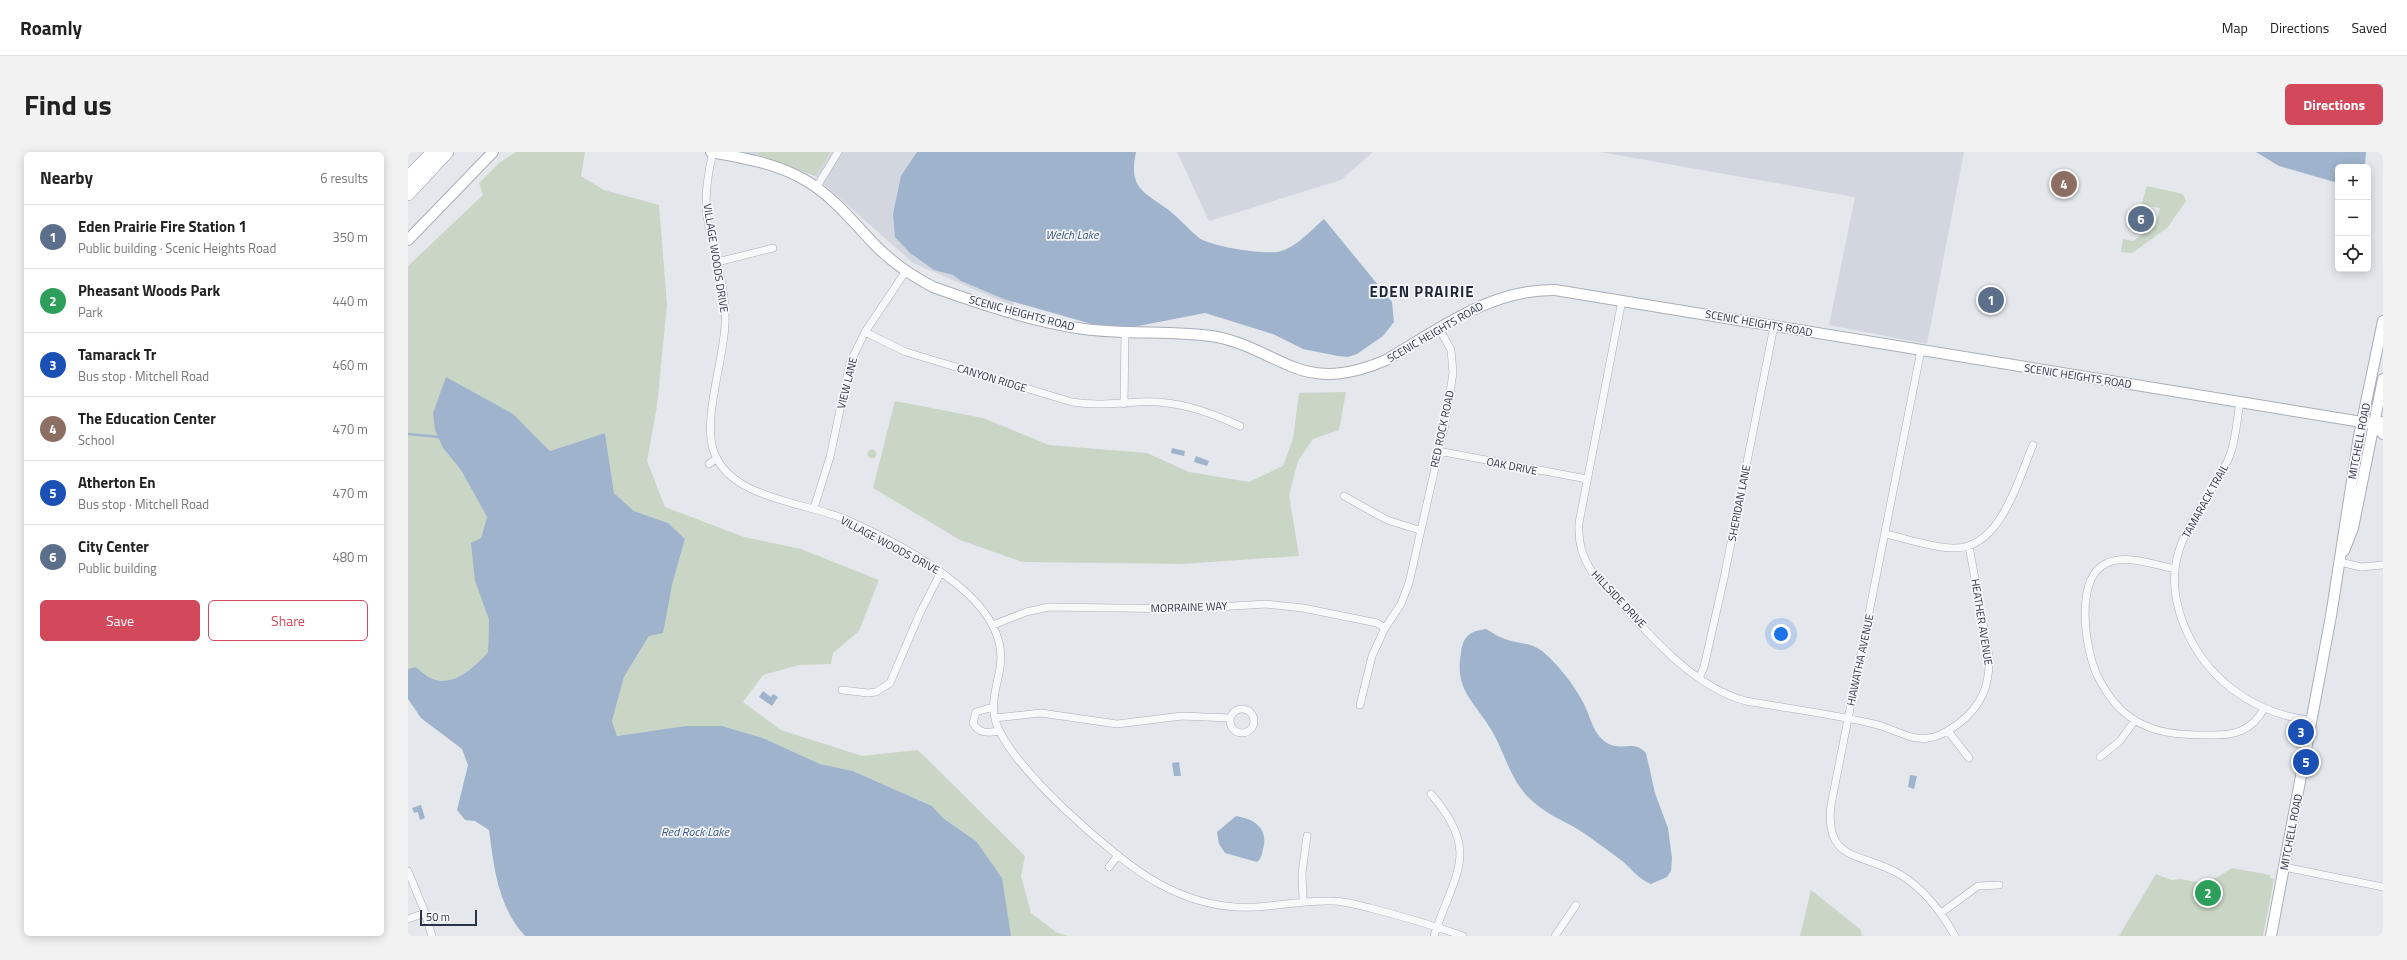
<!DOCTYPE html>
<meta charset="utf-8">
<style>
body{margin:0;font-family:"Titillium Web",sans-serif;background:#f2f2f2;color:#222}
.controls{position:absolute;right:12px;top:12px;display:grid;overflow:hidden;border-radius:6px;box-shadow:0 2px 10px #0003}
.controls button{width:36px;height:36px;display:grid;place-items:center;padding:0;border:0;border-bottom:1px solid #e0e0e0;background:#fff;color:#222;font:20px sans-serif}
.scale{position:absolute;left:12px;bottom:10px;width:57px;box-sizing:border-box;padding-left:4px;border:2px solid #2b3445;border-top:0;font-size:11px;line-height:14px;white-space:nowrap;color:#2b3445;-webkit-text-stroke:3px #f4f6f9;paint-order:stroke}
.you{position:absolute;left:1373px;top:482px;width:14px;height:14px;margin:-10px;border:3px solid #fff;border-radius:50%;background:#1a73e8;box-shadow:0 0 0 6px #1a73e833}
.badge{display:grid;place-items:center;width:26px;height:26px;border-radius:50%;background:#d1495b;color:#fff;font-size:13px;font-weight:700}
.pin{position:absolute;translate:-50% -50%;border:2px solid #fff;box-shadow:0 1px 4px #0006}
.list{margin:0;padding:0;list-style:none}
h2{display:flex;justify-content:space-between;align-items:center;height:52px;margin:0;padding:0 16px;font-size:17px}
h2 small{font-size:13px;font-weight:400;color:#767676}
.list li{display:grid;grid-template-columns:26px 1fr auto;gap:12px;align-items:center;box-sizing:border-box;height:64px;padding:0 16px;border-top:1px solid #e0e0e0}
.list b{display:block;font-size:15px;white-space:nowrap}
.list p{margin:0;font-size:13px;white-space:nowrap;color:#767676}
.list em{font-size:13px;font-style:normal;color:#767676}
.actions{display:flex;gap:8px;padding:12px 16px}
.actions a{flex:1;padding:9px 0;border:1px solid #d1495b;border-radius:6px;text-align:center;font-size:14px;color:#d1495b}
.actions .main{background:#d1495b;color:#fff}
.icon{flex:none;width:22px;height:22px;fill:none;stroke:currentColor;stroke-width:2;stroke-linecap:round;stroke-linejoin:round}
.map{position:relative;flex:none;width:1975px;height:784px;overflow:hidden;border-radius:6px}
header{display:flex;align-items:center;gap:24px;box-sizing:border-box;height:56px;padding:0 20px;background:#fff;border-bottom:1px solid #e0e0e0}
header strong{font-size:19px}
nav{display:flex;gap:22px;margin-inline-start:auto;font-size:14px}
.intro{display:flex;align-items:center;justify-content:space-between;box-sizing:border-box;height:96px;padding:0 24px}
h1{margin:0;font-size:28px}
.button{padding:10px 18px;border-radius:6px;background:#d1495b;color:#fff;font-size:14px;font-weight:700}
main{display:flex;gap:24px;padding:0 24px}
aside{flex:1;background:#fff;border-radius:6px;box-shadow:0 2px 10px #0003}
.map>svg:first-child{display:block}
</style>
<header>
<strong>Roamly</strong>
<nav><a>Map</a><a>Directions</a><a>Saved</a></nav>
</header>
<div class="intro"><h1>Find us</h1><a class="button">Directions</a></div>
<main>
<aside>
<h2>Nearby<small>6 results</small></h2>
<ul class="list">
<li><span class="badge" style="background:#5c6f8a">1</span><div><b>Eden Prairie Fire Station 1</b><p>Public building · Scenic Heights Road</p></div><em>350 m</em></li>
<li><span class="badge" style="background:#2e9e5b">2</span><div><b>Pheasant Woods Park</b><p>Park</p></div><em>440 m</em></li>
<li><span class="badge" style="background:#1a4fb4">3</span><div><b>Tamarack Tr</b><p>Bus stop · Mitchell Road</p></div><em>460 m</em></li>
<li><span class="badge" style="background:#8d6e63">4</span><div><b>The Education Center</b><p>School</p></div><em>470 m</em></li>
<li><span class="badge" style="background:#1a4fb4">5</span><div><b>Atherton En</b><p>Bus stop · Mitchell Road</p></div><em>470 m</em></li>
<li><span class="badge" style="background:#5c6f8a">6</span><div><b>City Center</b><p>Public building</p></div><em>480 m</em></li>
</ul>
<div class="actions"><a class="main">Save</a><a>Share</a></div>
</aside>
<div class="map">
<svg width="1975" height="784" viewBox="0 0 1975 784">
<rect width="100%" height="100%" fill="#e4e7ec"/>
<!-- built -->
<path fill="#d2d6de" d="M 334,0 L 635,0 L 605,154 L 505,111 L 407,24 L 350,3 Z
M 769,0 L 965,0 L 933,28 L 801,69 Z
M 1192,0 L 1556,0 L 1519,192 L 1421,173 L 1447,45 Z"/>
<!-- green -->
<path fill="#c9d6c5" d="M 108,0 L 177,0 L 173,24 L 196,38 L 251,53 L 259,153 L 249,254 L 239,309 L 257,355 L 336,385 L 393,397 L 471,428 L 451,479 L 425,501 L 423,512 L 391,513 L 355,523 L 335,550 L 373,578 L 454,604 L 510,598 L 617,704 L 613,724 L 623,761 L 648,780 L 659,784 L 603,784 L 596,744 L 568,689 L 535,666 L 524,654 L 445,619 L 412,612 L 355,586 L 314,574 L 277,574 L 209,584 L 204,569 L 216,525 L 241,484 L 264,433 L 277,387 L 260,371 L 226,359 L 206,341 L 197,281 L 142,299 L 116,273 L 35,296 L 53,318 L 79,365 L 73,386 L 67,429 L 81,468 L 80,500 C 67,514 47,535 25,527 C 19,525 13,519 7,515 L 0,517 L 0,114 L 75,43 L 71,31 L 91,11 Z
M 352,0 L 422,0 L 407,24 L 350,3 Z
M 1739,34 L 1775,42 L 1778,49 L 1759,76 L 1724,101 L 1713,100 L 1715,87 L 1725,89 L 1748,72 L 1752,56 L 1733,53 Z
M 938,240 L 931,278 L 905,287 L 890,309 L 881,343 L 891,404 L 774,412 L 614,410 L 552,388 L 465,336 L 487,249 L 575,266 L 641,293 L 739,301 L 781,320 L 841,330 L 875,314 L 885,287 L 891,241 Z
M459.5 302a4.5 4.5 0 1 1 9 0a4.5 4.5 0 1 1-9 0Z
M 1824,716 L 1862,723 L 1862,726 L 1866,727 L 1855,784 L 1711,784 L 1748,722 L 1763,728 L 1773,727 L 1794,731 L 1810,725 Z
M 1403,738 L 1452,777 L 1454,784 L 1392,784 Z"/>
<!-- water -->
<path fill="#9fb4cc" d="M 509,0 L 728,0 C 720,37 736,40 762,59 C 772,67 781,78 791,86 C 805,95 853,102 869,100 C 887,97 903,78 916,67 L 984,150 L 986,170 L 975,184 L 949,202 L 940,205 L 930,204 L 895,197 L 865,182 L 797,161 L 725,175 L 698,176 L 596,147 L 553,129 L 545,123 L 526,118 L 502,101 L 487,85 L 485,62 L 493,24 Z
M 1848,0 L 1958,0 L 1957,12 L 1954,15 L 1930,15 L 1930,31 L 1871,14 Z
M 38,225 L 105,262 L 142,299 L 197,281 L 206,341 L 226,359 L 260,371 L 277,387 L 264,433 L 255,481 L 241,484 L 216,525 L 204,569 L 209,584 L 277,574 L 314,574 L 355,586 L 412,612 L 445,619 L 524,654 L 535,666 L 568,689 L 594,726 L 603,784 L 117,784 C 90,755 86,716 81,678 L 67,669 L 57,668 L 49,658 L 60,613 L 54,597 L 13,566 L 0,547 L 0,517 L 7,515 C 13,519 19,525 25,527 C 47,535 67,514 80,500 L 81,468 L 67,429 L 63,391 L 73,386 L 79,365 L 53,318 L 35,296 L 27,278 L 25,261 Z
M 764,296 L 777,299 L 776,304 L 763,301 Z
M 788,304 L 801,309 L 799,314 L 786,310 Z
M 1078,477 C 1084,480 1090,485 1097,487 C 1110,492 1122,490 1134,499 C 1151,513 1166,533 1176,552 C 1183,566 1185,582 1199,591 C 1214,600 1226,587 1238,601 L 1247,641 L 1260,676 L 1264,706 L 1263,719 L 1259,725 L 1243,732 C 1230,727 1223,716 1213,708 C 1199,698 1185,687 1171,678 C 1153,667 1135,661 1120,645 C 1103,628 1096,600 1084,579 C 1067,550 1046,538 1053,501 C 1055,484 1062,479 1078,477 Z
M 355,539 L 363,545 L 365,542 L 370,545 L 364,554 L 351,545 Z
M 771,610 L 773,624 L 766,624 L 764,611 Z
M 1502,623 L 1509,624 L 1506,637 L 1500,635 Z
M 13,653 L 17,666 L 12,668 L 10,660 L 6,661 L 4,656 Z
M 828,664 C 846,667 861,676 855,697 C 854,702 853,707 849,710 L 817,701 L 811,692 L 809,680 Z"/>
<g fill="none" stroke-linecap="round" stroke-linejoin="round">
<!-- stream -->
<path stroke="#9fb4cc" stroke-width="2.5" d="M 0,282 L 32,285"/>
<!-- street casing -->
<g stroke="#a9aeb7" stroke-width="8">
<path id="street" d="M 305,0 C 300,21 296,43 299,64 C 305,100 319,136 317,172 C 316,208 294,268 306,300 C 323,348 399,350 439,368 C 482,387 526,411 560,442 C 581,462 597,486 592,516 C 589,533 583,549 587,567 C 598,612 707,707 748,730 C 783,750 820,759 860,754 C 881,752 902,748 924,749 C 937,749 949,753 962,756 C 993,764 1024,773 1055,784
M 408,36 L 430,0
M 309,110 L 365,96
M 1214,148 L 1171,371 C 1170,391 1174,404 1184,420 C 1227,465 1277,533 1338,549 C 1382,557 1427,562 1470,573 C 1486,577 1503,589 1520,586 C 1531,585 1541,578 1550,572 C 1574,554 1582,533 1581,504 L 1561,394
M 457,180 L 498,200 L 664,250 C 689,254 707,251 731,250 C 768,248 799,259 832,274
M 1513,198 L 1423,653 C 1416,712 1456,700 1493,723 C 1517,738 1533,759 1547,784
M 1832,250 C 1829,267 1828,287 1822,303 C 1808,339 1778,367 1769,406 C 1764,426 1767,448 1774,468 C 1795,525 1844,562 1903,568
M 716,252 L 717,181
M 1030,299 L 1179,327
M 301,312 L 309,306
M 936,344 L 979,368 L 1011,378
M 406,356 L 422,305 L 442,211 L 457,180 L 498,119
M 1478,382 C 1500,387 1522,395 1544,396 C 1592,399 1610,328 1625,293
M 1932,410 L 1953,415 L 1975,413
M 1767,417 C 1747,413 1719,402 1699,411 C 1666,426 1677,496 1689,523 C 1697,539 1707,555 1722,565 C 1745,582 1773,583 1801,583 C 1825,584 1845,579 1856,556
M 585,473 L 618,460 L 641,455 L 778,457 L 858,452 L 895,456 L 969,471 L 977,476
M 1291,526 L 1296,515 L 1316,426 L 1366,174
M 434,538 L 460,541 L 468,540 L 482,531 L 512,461 L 533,420
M 952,553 L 964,504 L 977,476 L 993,452 L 1001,431 L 1037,272 L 1045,221 L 1043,198 L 1032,178
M 585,555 L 568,560 L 565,571 C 571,582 580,581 591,579
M822 569a12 12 0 1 1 24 0a12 12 0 1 1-24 0Z
M 587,566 L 633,561 L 709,572 L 774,564 L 822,566
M 1540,579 L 1561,606
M 1692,605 L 1712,589 L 1727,568
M 1023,642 C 1074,701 1046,721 1026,784
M 701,715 L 710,703
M 1876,715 L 1975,735
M 0,719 L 16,758 L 24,784
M 895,749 L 894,721 L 899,684
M 1533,761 L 1570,734 L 1591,733
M 0,767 L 17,761
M 1147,784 L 1168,753"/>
</g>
<!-- secondary casing -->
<g stroke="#a9aeb7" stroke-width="12">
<path id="secondary" d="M 303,0 C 335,6 368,11 397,28 C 425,44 446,71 468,94 C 485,111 504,124 525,135 C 573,152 625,170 676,177 C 720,183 766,178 809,185 C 836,190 860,205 885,215 C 917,228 948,221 978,208 C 1032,177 1082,137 1147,138 L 1966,272 L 1975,270
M 0,88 L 85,0
M 1966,272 L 1975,282
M 1936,399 L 1945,376 L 1975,227
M 1863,784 L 1923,464 L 1951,284 L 1975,169"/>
</g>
<!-- highway casing -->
<g stroke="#8b94a3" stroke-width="14">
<path id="highway" d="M 0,26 L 25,0
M 0,42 L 39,0"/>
</g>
<!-- street -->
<use href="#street" stroke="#f7f8fa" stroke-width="7"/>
<!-- secondary -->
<use href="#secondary" stroke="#fff" stroke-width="10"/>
<!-- highway -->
<use href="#highway" stroke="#fff" stroke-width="13"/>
</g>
<g text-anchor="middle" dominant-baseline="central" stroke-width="3.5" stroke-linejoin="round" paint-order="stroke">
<!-- street labels -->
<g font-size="11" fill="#2b3445" stroke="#f4f6f9">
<text transform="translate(308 106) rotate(81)">VILLAGE WOODS DRIVE</text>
<text transform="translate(614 161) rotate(15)">SCENIC HEIGHTS ROAD</text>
<text transform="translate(1351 171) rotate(10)">SCENIC HEIGHTS ROAD</text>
<text transform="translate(1027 180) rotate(-30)">SCENIC HEIGHTS ROAD</text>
<text transform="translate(1670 224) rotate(9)">SCENIC HEIGHTS ROAD</text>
<text transform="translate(584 226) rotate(17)">CANYON RIDGE</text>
<text transform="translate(439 231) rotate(-76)">VIEW LANE</text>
<text transform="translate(1034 277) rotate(-78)">RED ROCK ROAD</text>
<text transform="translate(1951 289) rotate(-79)">MITCHELL ROAD</text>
<text transform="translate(1104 314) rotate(11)">OAK DRIVE</text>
<text transform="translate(1797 349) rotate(-61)">TAMARACK TRAIL</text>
<text transform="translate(1331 351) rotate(-79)">SHERIDAN LANE</text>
<text transform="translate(482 393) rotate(28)">VILLAGE WOODS DRIVE</text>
<text transform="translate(1211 447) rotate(47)">HILLSIDE DRIVE</text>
<text transform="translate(781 455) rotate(-2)">MORRAINE WAY</text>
<text transform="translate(1574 470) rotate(81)">HEATHER AVENUE</text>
<text transform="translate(1452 508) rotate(-78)">HIAWATHA AVENUE</text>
<text transform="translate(1883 680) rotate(-79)">MITCHELL ROAD</text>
</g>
<!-- water labels -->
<g font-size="12" font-style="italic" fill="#34527a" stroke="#f4f6f9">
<text x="664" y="82">Welch Lake</text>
<text x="287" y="679">Red Rock Lake</text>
</g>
<!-- district labels -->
<g font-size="15" font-weight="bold" letter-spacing="1" fill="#1d2536" stroke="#f4f6f9">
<text x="1014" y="139">EDEN PRAIRIE</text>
</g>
</g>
</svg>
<div class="controls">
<button>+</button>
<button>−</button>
<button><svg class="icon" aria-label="locate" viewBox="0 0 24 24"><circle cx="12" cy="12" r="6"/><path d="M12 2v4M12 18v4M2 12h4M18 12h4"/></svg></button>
</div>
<div class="scale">50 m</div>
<div class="you"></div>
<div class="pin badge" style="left:1583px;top:148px;background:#5c6f8a">1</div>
<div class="pin badge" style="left:1800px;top:741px;background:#2e9e5b">2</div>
<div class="pin badge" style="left:1893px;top:580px;background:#1a4fb4">3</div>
<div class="pin badge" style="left:1656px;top:32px;background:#8d6e63">4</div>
<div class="pin badge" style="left:1898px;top:610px;background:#1a4fb4">5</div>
<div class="pin badge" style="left:1733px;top:67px;background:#5c6f8a">6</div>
</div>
</main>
